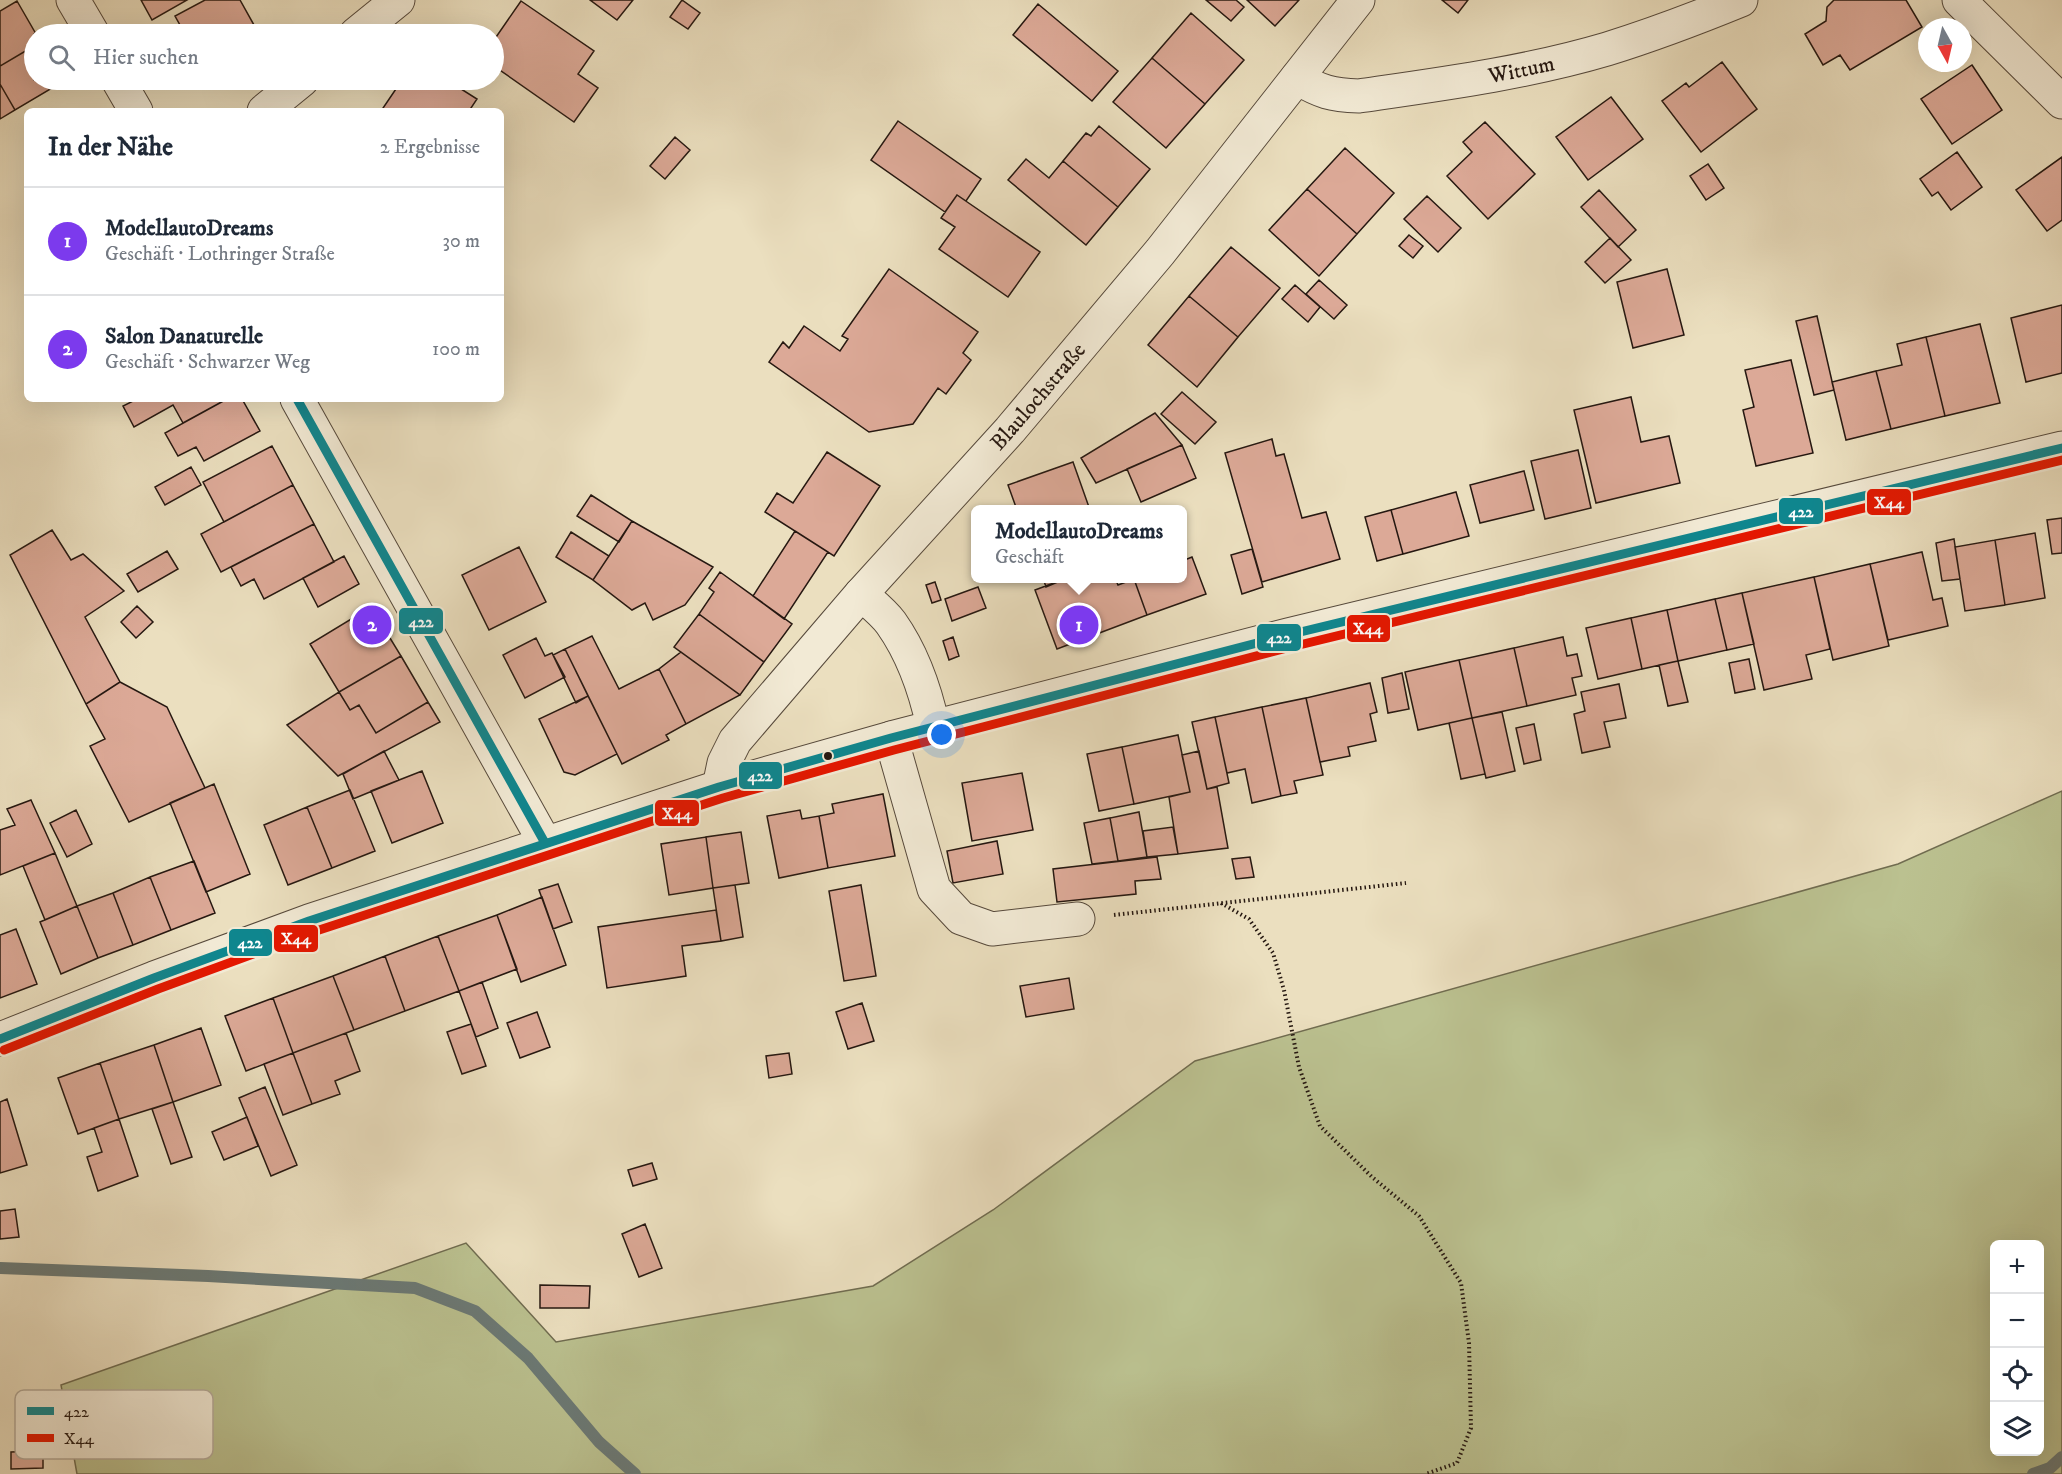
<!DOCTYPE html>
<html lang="de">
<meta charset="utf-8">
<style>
body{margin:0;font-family:"IM FELL DW Pica",serif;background:#f2f2f3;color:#1f2937}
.controls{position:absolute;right:18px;bottom:18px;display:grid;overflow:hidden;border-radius:9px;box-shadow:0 6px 24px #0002}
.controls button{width:54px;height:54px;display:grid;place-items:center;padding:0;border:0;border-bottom:2px solid #e0e1e3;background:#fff;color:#1f2937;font:30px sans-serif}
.compass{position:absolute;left:1918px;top:18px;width:54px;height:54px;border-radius:50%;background:#fff;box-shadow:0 6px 24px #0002;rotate:172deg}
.you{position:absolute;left:942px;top:735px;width:21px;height:21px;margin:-15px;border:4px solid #fff;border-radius:50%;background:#1a73e8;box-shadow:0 0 0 9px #1a73e833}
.badge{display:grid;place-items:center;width:39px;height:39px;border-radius:50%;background:#7c3aed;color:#fff;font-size:20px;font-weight:700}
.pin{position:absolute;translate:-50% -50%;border:3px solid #fff;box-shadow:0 2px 6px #0006}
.popup{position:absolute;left:971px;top:505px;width:216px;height:78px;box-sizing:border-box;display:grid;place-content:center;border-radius:9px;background:#fff;filter:drop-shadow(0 2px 4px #0005);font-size:20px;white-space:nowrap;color:#747a83}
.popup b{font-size:22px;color:#1f2937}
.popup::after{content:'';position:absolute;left:50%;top:100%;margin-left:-12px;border:12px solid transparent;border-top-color:#fff}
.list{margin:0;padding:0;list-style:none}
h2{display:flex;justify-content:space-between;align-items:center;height:78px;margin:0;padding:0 24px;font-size:26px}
h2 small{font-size:20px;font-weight:400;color:#747a83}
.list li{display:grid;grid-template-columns:39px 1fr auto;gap:18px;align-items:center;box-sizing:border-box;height:108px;padding:0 24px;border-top:2px solid #e0e1e3}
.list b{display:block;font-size:22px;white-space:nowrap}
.list p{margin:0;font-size:20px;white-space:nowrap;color:#747a83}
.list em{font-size:20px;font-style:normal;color:#747a83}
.icon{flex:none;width:33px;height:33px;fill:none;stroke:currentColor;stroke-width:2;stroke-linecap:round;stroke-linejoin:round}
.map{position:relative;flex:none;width:2062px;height:1474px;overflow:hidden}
.search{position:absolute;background:#fff;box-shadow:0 6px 24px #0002;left:24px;top:24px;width:480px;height:66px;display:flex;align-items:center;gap:15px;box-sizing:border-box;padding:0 21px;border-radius:33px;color:#747a83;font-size:22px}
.panel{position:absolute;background:#fff;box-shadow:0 6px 24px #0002;left:24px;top:108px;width:480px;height:294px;border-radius:9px}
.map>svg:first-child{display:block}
</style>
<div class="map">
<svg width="2062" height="1474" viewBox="0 0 2062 1474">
<rect width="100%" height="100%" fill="#ebdfbf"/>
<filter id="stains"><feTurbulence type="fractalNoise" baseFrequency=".00333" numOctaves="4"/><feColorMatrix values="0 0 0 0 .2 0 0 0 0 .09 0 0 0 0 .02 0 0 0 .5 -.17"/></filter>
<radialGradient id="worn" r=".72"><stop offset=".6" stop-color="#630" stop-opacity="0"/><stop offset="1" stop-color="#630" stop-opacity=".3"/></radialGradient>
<!-- green -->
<path fill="#bbc190" stroke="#706c50" stroke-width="1.5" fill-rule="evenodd" d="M 2062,791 L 2062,1474 L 77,1474 L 61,1385 L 466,1243 L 556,1342 L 873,1286 L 993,1210 L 1195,1061 L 1898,864 ZM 1994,1244 L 2040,1244 L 2040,1452 L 1994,1452 Z"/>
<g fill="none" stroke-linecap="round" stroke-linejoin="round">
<!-- stream -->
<path stroke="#6c7a76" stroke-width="12" d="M 0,1268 L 208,1276 L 415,1288 L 475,1311 L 528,1358 L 599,1442 L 635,1474
M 2033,1474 L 2050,1468 L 2062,1457"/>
</g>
<!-- building -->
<path fill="#dca997" stroke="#261811" stroke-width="1.5" d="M 141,0 L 187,0 L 152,20 Z
M 205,0 L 240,0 L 259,34 L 185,34 L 175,16 Z
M 590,0 L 633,0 L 617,20 Z
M 682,0 L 700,13 L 688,29 L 670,17 Z
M 1206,0 L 1236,0 L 1244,7 L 1231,21 Z
M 1247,0 L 1299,0 L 1275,26 Z
M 1442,0 L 1468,0 L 1458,13 Z
M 1834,0 L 1906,0 L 1922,27 L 1850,70 L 1840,55 L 1823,65 L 1805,34 L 1826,21 L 1827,7 Z
M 17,1 L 36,34 L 34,34 L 34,46 L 0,66 L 0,11 Z
M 521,1 L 594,51 L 578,74 L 598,88 L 574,122 L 494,66 L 494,40 Z
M 1038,4 L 1118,71 L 1092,101 L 1013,35 Z
M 1191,13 L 1244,60 L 1205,104 L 1152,58 Z
M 34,46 L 34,80 L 64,81 L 15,110 L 0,84 L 0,66 Z
M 1152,58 L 1205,104 L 1166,148 L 1113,102 Z
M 1722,62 L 1757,109 L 1701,152 L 1662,101 L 1686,83 L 1689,87 Z
M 1972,65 L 2002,110 L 1952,144 L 1921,99 Z
M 402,80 L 447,80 L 477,99 L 469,111 L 381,111 Z
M 0,84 L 15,110 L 0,119 Z
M 1611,97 L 1643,139 L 1588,180 L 1556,137 Z
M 898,121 L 981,179 L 966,201 L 957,195 L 945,212 L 871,160 Z
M 1485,122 L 1535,174 L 1488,219 L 1447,176 L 1472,152 L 1463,142 Z
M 1099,126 L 1150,169 L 1118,207 L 1063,161 L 1086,133 L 1091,136 Z
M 675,137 L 690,150 L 665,179 L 650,166 Z
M 1345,148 L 1394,193 L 1357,234 L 1307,189 Z
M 1957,152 L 1982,187 L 1951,210 L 1938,192 L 1932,196 L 1920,179 Z
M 2062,157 L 2062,220 L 2047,231 L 2016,190 Z
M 1026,159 L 1049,178 L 1063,161 L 1118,207 L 1086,245 L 1008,180 Z
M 1708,164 L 1724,188 L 1706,200 L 1690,176 Z
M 1307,189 L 1357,234 L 1319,276 L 1269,230 Z
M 1599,190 L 1636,230 L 1618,247 L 1581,207 Z
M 957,195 L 1040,252 L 1008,297 L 939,249 L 955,227 L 941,218 Z
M 1427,196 L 1461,228 L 1438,252 L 1404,219 Z
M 1409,235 L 1423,246 L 1413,258 L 1399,246 Z
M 1610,238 L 1631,260 L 1605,283 L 1585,262 Z
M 1231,247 L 1280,288 L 1238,337 L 1189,296 Z
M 889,269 L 978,332 L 963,353 L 971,360 L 946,394 L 938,388 L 913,424 L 869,432 L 769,362 L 783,342 L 789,348 L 804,326 L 840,351 L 848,339 L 842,336 Z
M 1667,269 L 1684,335 L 1633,348 L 1617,282 Z
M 1319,280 L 1347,305 L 1334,319 L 1306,294 Z
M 1295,285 L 1320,307 L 1308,322 L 1282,299 Z
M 1189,296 L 1238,337 L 1197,387 L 1148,345 Z
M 2062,305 L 2062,373 L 2026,382 L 2011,318 Z
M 1817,316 L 1834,390 L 1814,395 L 1796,321 Z
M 1980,324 L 2000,403 L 1945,416 L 1926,337 Z
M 1926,337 L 1945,416 L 1891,429 L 1876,371 L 1902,365 L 1897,344 Z
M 1791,360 L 1813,453 L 1756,466 L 1743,410 L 1754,407 L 1745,370 Z
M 1876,371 L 1891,429 L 1846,440 L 1832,382 Z
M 1182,392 L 1216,422 L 1195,444 L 1161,414 Z
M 1631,397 L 1641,442 L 1669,436 L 1680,483 L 1596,503 L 1574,410 Z
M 137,399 L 227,399 L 183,423 L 173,405 L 134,427 L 123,406 Z
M 227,399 L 242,399 L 260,431 L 204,461 L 196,447 L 178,456 L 165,433 Z
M 1155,413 L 1182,445 L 1096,483 L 1081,458 Z
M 1272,439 L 1276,456 L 1284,454 L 1302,518 L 1326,512 L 1340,559 L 1262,582 L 1225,453 Z
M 1182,445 L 1196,478 L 1141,502 L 1127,469 Z
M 272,446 L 293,485 L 224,522 L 203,482 Z
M 1578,450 L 1591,508 L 1545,519 L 1531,461 Z
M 827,452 L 880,486 L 834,556 L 765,512 L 777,493 L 793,503 Z
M 1073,462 L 1090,510 L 1017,510 L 1008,485 Z
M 191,467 L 201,485 L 165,505 L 155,487 Z
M 1524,471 L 1534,510 L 1480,523 L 1470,485 Z
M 293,485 L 314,524 L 221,572 L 201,534 Z
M 1456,492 L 1469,536 L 1403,554 L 1391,510 Z
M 591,495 L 632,521 L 619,542 L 577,516 Z
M 1391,510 L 1403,554 L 1377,561 L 1365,517 Z
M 2062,518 L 2062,553 L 2052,554 L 2047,520 Z
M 632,521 L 713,567 L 685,605 L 653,620 L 645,603 L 632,610 L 593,580 Z
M 314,524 L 334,562 L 264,599 L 254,579 L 241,586 L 231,567 Z
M 52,530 L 71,560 L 83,554 L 124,591 L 85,617 L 120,682 L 86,704 L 10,555 Z
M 795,531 L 828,552 L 784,619 L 753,596 Z
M 571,532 L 609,556 L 593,580 L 556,557 Z
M 2035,533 L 2045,598 L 2005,605 L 1995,540 Z
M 1954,539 L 1960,579 L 1942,581 L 1936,543 Z
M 1995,540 L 2005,605 L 1965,611 L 1955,547 Z
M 519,547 L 546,602 L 489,630 L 462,575 Z
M 1252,549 L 1263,587 L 1242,594 L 1231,555 Z
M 167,551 L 178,569 L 138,592 L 127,574 Z
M 1922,552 L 1933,600 L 1942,598 L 1948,626 L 1888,640 L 1870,564 Z
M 344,556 L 359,584 L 318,607 L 303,578 Z
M 1192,557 L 1206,594 L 1147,615 L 1134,579 L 1182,578 L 1182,561 Z
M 1870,564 L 1889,646 L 1833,660 L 1814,577 Z
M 720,572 L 792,624 L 764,662 L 699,614 L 714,592 L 709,588 Z
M 1814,577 L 1830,649 L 1806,655 L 1812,679 L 1764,690 L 1742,593 Z
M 1043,578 L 1067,578 L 1046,587 Z
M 1067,578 L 1115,578 L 1118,585 L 1134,579 L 1147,615 L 1057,649 L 1035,590 Z
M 935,582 L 941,600 L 932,603 L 926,585 Z
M 978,587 L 986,608 L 952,621 L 945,599 Z
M 1742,593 L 1754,644 L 1727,650 L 1715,599 Z
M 1715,599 L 1727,650 L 1678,661 L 1667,610 Z
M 137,606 L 153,622 L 136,638 L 121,622 Z
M 371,607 L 401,656 L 339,692 L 310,644 Z
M 1667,610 L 1678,661 L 1642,669 L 1631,618 Z
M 699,614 L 764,662 L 740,695 L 674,647 Z
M 1631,618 L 1642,669 L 1598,679 L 1586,628 Z
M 592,636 L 619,689 L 659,669 L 686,724 L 666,735 L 669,740 L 622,764 L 565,649 Z
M 953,637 L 959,656 L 949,660 L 943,641 Z
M 1563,637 L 1567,656 L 1577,654 L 1582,676 L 1572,678 L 1576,695 L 1527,706 L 1514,648 Z
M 536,638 L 545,656 L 552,653 L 565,677 L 525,698 L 503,655 Z
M 1514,648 L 1527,706 L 1472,718 L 1459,660 Z
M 565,649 L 588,696 L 576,703 L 553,655 Z
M 681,652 L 740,695 L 686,724 L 659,669 Z
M 401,656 L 428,702 L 376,733 L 359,705 L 350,710 L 339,692 Z
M 1749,659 L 1755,689 L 1735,693 L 1729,663 Z
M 1459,660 L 1472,718 L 1418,730 L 1405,672 Z
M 1678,661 L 1688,702 L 1668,706 L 1659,665 Z
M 1402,673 L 1409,709 L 1388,713 L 1382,678 Z
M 120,682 L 167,707 L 205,788 L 129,822 L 90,746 L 105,739 L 86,704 Z
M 1370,683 L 1377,712 L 1370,714 L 1376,741 L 1348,747 L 1350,756 L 1320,762 L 1306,698 Z
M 1619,684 L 1626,718 L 1604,722 L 1610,747 L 1582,753 L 1574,714 L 1585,711 L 1581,692 Z
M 339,692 L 350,710 L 359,705 L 376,733 L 428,702 L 440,722 L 338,776 L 287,725 Z
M 588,696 L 617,754 L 575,775 L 564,772 L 539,719 Z
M 1306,698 L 1323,775 L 1294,781 L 1297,793 L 1281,796 L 1262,707 Z
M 1262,707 L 1281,796 L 1252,803 L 1245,769 L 1227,773 L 1215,717 Z
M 1502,712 L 1515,771 L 1486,778 L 1472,718 Z
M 1215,717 L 1229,783 L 1207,789 L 1192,722 Z
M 1472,718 L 1485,774 L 1461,779 L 1449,723 Z
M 1534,724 L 1541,760 L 1524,764 L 1516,728 Z
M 1178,735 L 1190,792 L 1134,804 L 1122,747 Z
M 1122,747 L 1134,804 L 1099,811 L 1087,754 Z
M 384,751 L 399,780 L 353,799 L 343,774 Z
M 1199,751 L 1207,789 L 1217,787 L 1228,848 L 1178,854 L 1169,797 L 1190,792 L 1182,755 Z
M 422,771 L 443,823 L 392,843 L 371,791 Z
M 1022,773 L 1033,830 L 972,841 L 962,783 Z
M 214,784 L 250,874 L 206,892 L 170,803 Z
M 350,790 L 375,851 L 332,868 L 307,807 Z
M 883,794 L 895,856 L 828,868 L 819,816 L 834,813 L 832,804 Z
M 31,800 L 55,853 L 0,875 L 0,830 L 15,825 L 7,809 Z
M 307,807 L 332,868 L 288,885 L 264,825 Z
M 76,810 L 92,844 L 67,857 L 50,823 Z
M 800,810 L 802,819 L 819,816 L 828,868 L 779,878 L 767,816 Z
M 1139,812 L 1147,857 L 1118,861 L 1110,818 Z
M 1110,818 L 1118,861 L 1092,864 L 1084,823 Z
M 1173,827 L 1178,854 L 1147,857 L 1143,831 Z
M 741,832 L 749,883 L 713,888 L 706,837 Z
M 706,837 L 713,888 L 669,895 L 661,844 Z
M 997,841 L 1003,874 L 953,883 L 947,851 Z
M 55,853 L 77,906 L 45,920 L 23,866 Z
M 1157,857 L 1161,879 L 1135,881 L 1136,894 L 1057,902 L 1053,869 Z
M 1250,857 L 1254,877 L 1236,879 L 1232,859 Z
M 194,861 L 215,913 L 171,930 L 150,877 Z
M 150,877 L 171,930 L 133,945 L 113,893 Z
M 558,884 L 572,922 L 553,929 L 539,890 Z
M 735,885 L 743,937 L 721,941 L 713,888 Z
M 861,885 L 876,976 L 844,981 L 829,891 Z
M 113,893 L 133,945 L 98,958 L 77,906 Z
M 542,897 L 566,965 L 521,982 L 497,915 Z
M 77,906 L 98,958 L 61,974 L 40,922 Z
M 716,910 L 721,941 L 682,946 L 686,976 L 607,988 L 598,927 Z
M 497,915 L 517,969 L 459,991 L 438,936 Z
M 16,929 L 37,984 L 0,998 L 0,935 Z
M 438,936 L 459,991 L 405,1011 L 385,956 Z
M 385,956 L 405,1011 L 354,1030 L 333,976 Z
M 333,976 L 354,1030 L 293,1053 L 273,998 Z
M 1069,978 L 1074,1009 L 1026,1017 L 1020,986 Z
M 482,982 L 498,1028 L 476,1037 L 459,991 Z
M 273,998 L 293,1053 L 246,1071 L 225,1016 Z
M 862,1003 L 874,1041 L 848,1049 L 836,1012 Z
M 537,1012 L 550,1047 L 520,1058 L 507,1023 Z
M 471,1024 L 486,1066 L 462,1074 L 447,1032 Z
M 201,1028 L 221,1085 L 173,1102 L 154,1045 Z
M 346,1033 L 360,1071 L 335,1081 L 340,1094 L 312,1104 L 293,1053 Z
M 154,1045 L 173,1102 L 119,1119 L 100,1063 Z
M 293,1053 L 312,1104 L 283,1115 L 264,1064 Z
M 789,1053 L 792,1074 L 769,1078 L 766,1056 Z
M 100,1063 L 119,1119 L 78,1134 L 58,1078 Z
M 265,1087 L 297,1165 L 271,1176 L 239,1098 Z
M 7,1099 L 27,1165 L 0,1173 L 0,1102 Z
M 173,1102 L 192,1157 L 171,1164 L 152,1109 Z
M 247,1117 L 258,1146 L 224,1160 L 212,1132 Z
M 119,1119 L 138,1176 L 98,1191 L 87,1157 L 102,1152 L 94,1128 Z
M 652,1163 L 657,1179 L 633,1186 L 628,1170 Z
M 15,1209 L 19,1237 L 0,1239 L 0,1211 Z
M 645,1224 L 662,1268 L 639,1277 L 622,1234 Z
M 540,1285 L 590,1286 L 589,1308 L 540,1308 Z
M 43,1451 L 43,1468 L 11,1469 L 11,1452 Z"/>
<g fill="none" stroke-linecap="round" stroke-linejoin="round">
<!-- minor casing -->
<g stroke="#574a3c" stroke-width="35">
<g id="minor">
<path d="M 73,0 L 93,34"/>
<path d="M 1959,0 L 2062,102"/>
<path d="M 356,34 L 398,0"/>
<path id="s1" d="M 1297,78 C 1321,92 1331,95 1359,96 C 1442,84 1526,73 1607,49 C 1652,35 1697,18 1741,0"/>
<path d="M 118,80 L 136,111"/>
<path d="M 264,111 L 302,80"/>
<path d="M 297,399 L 545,843"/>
<path d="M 861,594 C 871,603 883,612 891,623 C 913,654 925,689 933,726"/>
<path d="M 891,738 L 934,889 L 961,918 L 992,929 L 1078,919"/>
<path id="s2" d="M 719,787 L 724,763 L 735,741 L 861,594 L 1010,430 L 1160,252 L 1358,0"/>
<path d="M 0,1039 L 154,978 L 309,921 L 719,787 L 891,738 L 1288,635 L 2062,448"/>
</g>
</g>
<!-- path -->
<path stroke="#261811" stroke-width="4" stroke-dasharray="1.5 3" stroke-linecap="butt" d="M 1221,903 L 1249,919 L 1273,953 L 1284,990 L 1299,1067 L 1320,1126 L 1372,1177 L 1419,1216 L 1461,1283 L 1469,1343 L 1471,1428 L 1457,1463 L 1426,1474
M 1114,915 L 1406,883"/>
<!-- minor -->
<use href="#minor" stroke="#f2ead5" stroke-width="33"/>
<!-- bus-1 casing -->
<g stroke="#f2ead5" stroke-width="14">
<path id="bus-1" d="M 297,399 L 545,843
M 0,1039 L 154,978 L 309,921 L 719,787 L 891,738 L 1288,635 L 2062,448"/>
</g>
<!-- bus-2 casing -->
<g stroke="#f2ead5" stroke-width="14">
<path id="bus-2" d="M 4,1050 L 158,989 L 313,932 L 723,798 L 894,750 L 1291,647 L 2062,460"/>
</g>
<!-- bus-1 -->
<use href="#bus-1" stroke="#0f868e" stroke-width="9"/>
<!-- bus-2 -->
<use href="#bus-2" stroke="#e41700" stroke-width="9"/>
</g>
<!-- markers -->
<circle fill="#261811" stroke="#f2ead5" stroke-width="2" cx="828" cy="756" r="5"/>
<g text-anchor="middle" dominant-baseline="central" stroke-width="4.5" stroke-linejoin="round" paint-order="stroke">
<!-- street labels -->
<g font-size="22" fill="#261811" stroke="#f2ead5">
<text stroke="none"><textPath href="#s1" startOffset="230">Wittum</textPath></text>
<text stroke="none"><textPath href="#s2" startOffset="508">Blaulochstraße</textPath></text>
</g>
</g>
<!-- legend -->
<rect x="15" y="1390" width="198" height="69" rx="9" fill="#f2ead5" stroke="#b5ab9a" stroke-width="1.5"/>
<rect x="27" y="1407" width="27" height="8" fill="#0f868e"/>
<rect x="27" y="1434" width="27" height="8" fill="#e41700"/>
<g font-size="16" fill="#261811">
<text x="64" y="1417">422</text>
<text x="64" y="1444">X44</text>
</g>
<g stroke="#f2ead5" stroke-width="2">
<rect x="1866" y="488" width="46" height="28" rx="6" fill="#e41700"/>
<rect x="1778" y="497" width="46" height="28" rx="6" fill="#0f868e"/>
<rect x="398" y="607" width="46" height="28" rx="6" fill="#0f868e"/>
<rect x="1346" y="614" width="45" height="29" rx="6" fill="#e41700"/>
<rect x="1256" y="623" width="46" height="29" rx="6" fill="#0f868e"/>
<rect x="738" y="761" width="45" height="29" rx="6" fill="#0f868e"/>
<rect x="654" y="799" width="46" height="28" rx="6" fill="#e41700"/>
<rect x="273" y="924" width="46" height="29" rx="6" fill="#e41700"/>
<rect x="228" y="928" width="45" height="29" rx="6" fill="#0f868e"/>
</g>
<g font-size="16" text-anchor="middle" font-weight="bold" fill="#fff">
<text x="1889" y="508">X44</text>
<text x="1801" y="517">422</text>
<text x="421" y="627">422</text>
<text x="1368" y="634">X44</text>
<text x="1279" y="643">422</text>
<text x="760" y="781">422</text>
<text x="677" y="819">X44</text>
<text x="296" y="944">X44</text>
<text x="250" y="948">422</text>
</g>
<rect width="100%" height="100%" filter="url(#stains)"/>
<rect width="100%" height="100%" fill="url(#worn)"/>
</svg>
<div class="controls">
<button>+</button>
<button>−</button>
<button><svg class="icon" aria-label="locate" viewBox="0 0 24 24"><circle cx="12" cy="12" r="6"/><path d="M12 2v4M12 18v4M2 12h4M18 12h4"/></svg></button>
<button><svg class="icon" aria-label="layers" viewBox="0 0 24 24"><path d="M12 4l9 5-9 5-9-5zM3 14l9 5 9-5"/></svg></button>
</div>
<svg class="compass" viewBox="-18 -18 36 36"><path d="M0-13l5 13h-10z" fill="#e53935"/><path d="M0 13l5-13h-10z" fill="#747a83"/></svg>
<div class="you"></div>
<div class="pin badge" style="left:1079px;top:625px">1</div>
<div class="popup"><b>ModellautoDreams</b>Geschäft</div>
<div class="pin badge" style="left:372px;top:625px">2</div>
<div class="search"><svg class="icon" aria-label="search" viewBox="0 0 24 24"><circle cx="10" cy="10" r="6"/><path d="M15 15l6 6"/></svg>Hier suchen</div>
<section class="panel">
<h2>In der Nähe<small>2 Ergebnisse</small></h2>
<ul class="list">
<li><span class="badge">1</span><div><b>ModellautoDreams</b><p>Geschäft · Lothringer Straße</p></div><em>30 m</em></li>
<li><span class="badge">2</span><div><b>Salon Danaturelle</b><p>Geschäft · Schwarzer Weg</p></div><em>100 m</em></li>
</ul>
</section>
</div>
